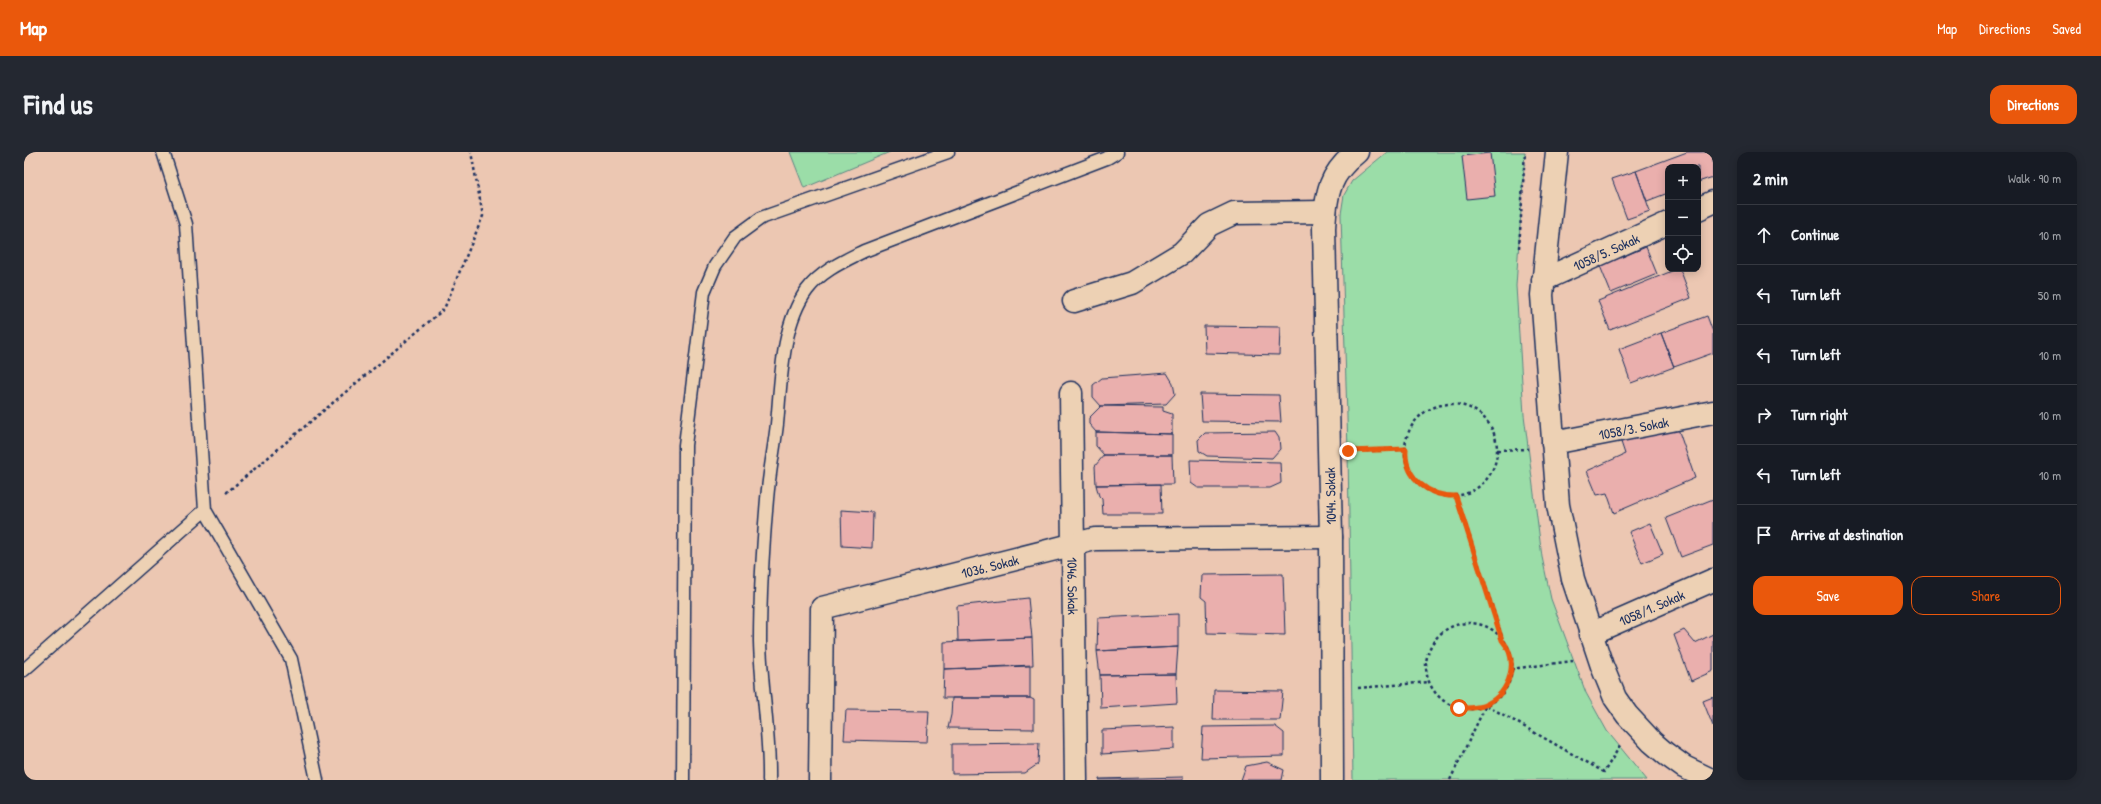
<!DOCTYPE html>
<meta charset="utf-8">
<style>
body{margin:0;font-family:"Patrick Hand",sans-serif;background:#242831;color:#f1f3f6}
.controls{position:absolute;right:12px;top:12px;display:grid;overflow:hidden;border-radius:8px;box-shadow:0 2px 10px #0003}
.controls button{width:36px;height:36px;display:grid;place-items:center;padding:0;border:0;border-bottom:1px solid #363941;background:#171b24;color:#f1f3f6;font:20px sans-serif}
.stop{position:absolute;width:12px;height:12px;margin:-9px;border:3px solid #ea580c;border-radius:50%;background:#fff}
.stop.end{background:#ea580c;border-color:#fff;box-shadow:0 1px 4px #0008}
.list{margin:0;padding:0;list-style:none}
h2{display:flex;justify-content:space-between;align-items:center;height:52px;margin:0;padding:0 16px;font-size:17px}
h2 small{font-size:13px;font-weight:400;color:#9ea1a6}
.list li{display:grid;grid-template-columns:26px 1fr auto;gap:12px;align-items:center;box-sizing:border-box;height:60px;padding:0 16px;border-top:1px solid #363941}
.list b{display:block;font-size:15px;white-space:nowrap}
.list em{font-size:13px;font-style:normal;color:#9ea1a6}
.actions{display:flex;gap:8px;padding:12px 16px}
.actions a{flex:1;padding:9px 0;border:1px solid #ea580c;border-radius:12px;text-align:center;font-size:14px;color:#ea580c}
.actions .main{background:#ea580c;color:#fff}
.icon{flex:none;width:22px;height:22px;fill:none;stroke:currentColor;stroke-width:2;stroke-linecap:round;stroke-linejoin:round}
.map{position:relative;flex:none;width:1689px;height:628px;overflow:hidden;border-radius:12px}
header{display:flex;align-items:center;gap:24px;box-sizing:border-box;height:56px;padding:0 20px;background:#ea580c;color:#fff}
header strong{font-size:19px}
nav{display:flex;gap:22px;margin-inline-start:auto;font-size:14px}
.intro{display:flex;align-items:center;justify-content:space-between;box-sizing:border-box;height:96px;padding:0 24px}
h1{margin:0;font-size:28px}
.button{padding:10px 18px;border-radius:12px;background:#ea580c;color:#fff;font-size:14px;font-weight:700}
main{display:flex;gap:24px;padding:0 24px}
aside{flex:1;background:#171b24;border-radius:12px;box-shadow:0 2px 10px #0003}
.map>svg:first-child{display:block}
</style>
<header>
<strong>Map</strong>
<nav><a>Map</a><a>Directions</a><a>Saved</a></nav>
</header>
<div class="intro"><h1>Find us</h1><a class="button">Directions</a></div>
<main>
<div class="map">
<svg width="1689" height="628" viewBox="0 0 1689 628">
<rect width="100%" height="100%" fill="#ecc7b2"/>
<filter id="ink" filterUnits="userSpaceOnUse"><feTurbulence type="fractalNoise" baseFrequency=".025" numOctaves="2"/><feDisplacementMap in="SourceGraphic" scale="8" xChannelSelector="R" yChannelSelector="G"/><feConvolveMatrix kernelMatrix="1 2 1 2 8 2 1 2 1" color-interpolation-filters="sRGB"/></filter>
<g filter="url(#ink)">
<!-- green -->
<path fill="#9bdda8" stroke="#5b8683" d="M 766,0 L 866,0 L 780,36 Z
M 1363,0 L 1501,0 L 1492,134 L 1500,263 L 1518,405 L 1527,447 L 1562,541 L 1583,579 L 1623,628 L 1329,628 L 1324,299 L 1317,62 L 1320,43 L 1328,29 Z"/>
<!-- building -->
<path fill="#eaafad" stroke="#1b2f5e" d="M 1663,0 L 1689,0 L 1689,25 L 1674,30 L 1674,15 L 1644,15 L 1644,41 L 1623,49 L 1612,19 Z
M 1466,1 L 1471,44 L 1443,47 L 1438,4 Z
M 1612,19 L 1626,59 L 1603,67 L 1588,27 Z
M 1622,95 L 1633,122 L 1587,141 L 1576,114 Z
M 1653,117 L 1656,117 L 1667,146 L 1586,178 L 1574,149 Z
M 1683,164 L 1689,180 L 1689,201 L 1650,215 L 1637,181 Z
M 1180,174 L 1256,175 L 1255,203 L 1181,201 Z
M 1637,181 L 1650,215 L 1607,231 L 1595,197 Z
M 1143,221 L 1149,231 L 1151,242 L 1142,252 L 1077,254 L 1069,245 L 1069,233 L 1078,226 Z
M 1176,242 L 1255,243 L 1257,270 L 1178,269 Z
M 1077,254 L 1139,255 L 1139,259 L 1148,262 L 1148,282 L 1072,280 L 1065,272 L 1065,266 Z
M 1651,268 L 1671,326 L 1590,361 L 1583,341 L 1573,343 L 1563,319 L 1601,302 L 1596,287 Z
M 1072,280 L 1148,282 L 1148,303 L 1080,303 L 1072,294 Z
M 1251,280 L 1255,286 L 1256,297 L 1248,306 L 1183,304 L 1175,299 L 1174,288 L 1181,281 Z
M 1080,303 L 1148,303 L 1149,332 L 1072,333 L 1071,314 Z
M 1166,308 L 1256,310 L 1257,331 L 1246,336 L 1174,336 L 1167,331 Z
M 1137,332 L 1138,362 L 1079,362 L 1078,347 L 1075,344 L 1072,333 Z
M 1689,347 L 1689,393 L 1657,405 L 1642,366 Z
M 817,358 L 849,360 L 848,396 L 818,394 Z
M 1626,371 L 1639,402 L 1618,411 L 1605,380 Z
M 1259,422 L 1261,483 L 1183,481 L 1182,449 L 1177,445 L 1178,423 Z
M 1004,446 L 1008,486 L 934,489 L 933,454 Z
M 1154,462 L 1154,495 L 1073,499 L 1074,466 Z
M 1660,478 L 1671,491 L 1689,482 L 1689,519 L 1667,529 L 1650,483 Z
M 1008,486 L 1009,513 L 920,517 L 920,490 Z
M 1154,495 L 1152,522 L 1076,523 L 1073,499 Z
M 1006,514 L 1006,546 L 919,546 L 920,517 Z
M 1152,522 L 1153,551 L 1077,556 L 1076,523 Z
M 1190,538 L 1259,539 L 1256,568 L 1189,568 Z
M 1689,545 L 1689,574 L 1679,549 Z
M 928,546 L 1006,546 L 1010,548 L 1010,577 L 924,576 L 927,563 Z
M 822,558 L 905,559 L 903,590 L 820,588 Z
M 1251,574 L 1260,581 L 1260,604 L 1177,606 L 1179,575 Z
M 1150,575 L 1150,597 L 1078,602 L 1078,578 Z
M 1015,591 L 1014,612 L 1001,621 L 928,622 L 928,592 Z
M 1243,610 L 1260,618 L 1258,628 L 1217,628 L 1222,614 Z
M 1159,625 L 1159,628 L 1075,628 L 1075,627 Z"/>
<g fill="none" stroke-linecap="round" stroke-linejoin="round">
<!-- service casing -->
<g stroke="#1b2f5e" stroke-width="15">
<path id="service" d="M 139,0 L 162,72 L 181,358 L 267,507 L 293,628
M 0,518 L 181,358
M 659,628 L 661,293 L 680,140 L 691,114 L 711,85 L 737,66 L 924,0
M 745,628 C 746,581 737,536 736,489 C 736,442 739,394 743,347 C 745,322 750,298 753,272 C 757,231 757,173 783,138 C 797,119 820,109 840,99 L 1083,6 L 1093,0"/>
</g>
<!-- minor casing -->
<g stroke="#1b2f5e" stroke-width="25">
<g id="minor">
<path d="M 1533,0 L 1518,143 L 1534,353 L 1549,427 L 1578,514 L 1591,546 L 1603,563 L 1628,590 L 1642,602 L 1660,615 L 1687,628"/>
<path d="M 1674,57 L 1689,50"/>
<path id="s1" d="M 1519,128 L 1644,71"/>
<path d="M 1050,149 L 1108,131 L 1158,101 L 1185,73 L 1210,61 L 1301,60"/>
<path id="s2" d="M 1047,241 L 1052,628"/>
<path id="s3" d="M 1529,291 L 1689,260"/>
<path id="s4" d="M 1566,482 L 1689,428"/>
<path id="s5" d="M 796,628 L 798,456 L 1071,387 L 1307,385"/>
<path d="M 1308,628 L 1307,385 L 1300,76 C 1302,41 1305,22 1333,0"/>
</g>
</g>
<!-- path -->
<path stroke="#1b2f5e" stroke-width="2.5" stroke-dasharray="3 3" stroke-linecap="butt" d="M 1495,96 L 1501,0
M1381 298a46 46 0 1 1 92 0a46 46 0 1 1-92 0Z
M 1473,298 L 1504,297
M 1330,299 L 1382,297
M 202,341 L 420,157 L 459,64 L 447,0
M 1432,344 L 1478,486
M1402 514a43 43 0 1 1 86 0a43 43 0 1 1-86 0Z
M 1487,517 L 1549,509
M 1334,536 L 1405,530
M 1426,628 L 1462,553 L 1580,620 L 1596,594 L 1595,593"/>
<!-- service -->
<use href="#service" stroke="#edd1b4" stroke-width="12"/>
<!-- minor -->
<use href="#minor" stroke="#edd1b4" stroke-width="22"/>
</g>
</g>
<g fill="none" stroke-linecap="round" stroke-linejoin="round" filter="url(#ink)">
<!-- route -->
<path stroke="#ea580c" stroke-width="5" d="M 1324,299 L 1382,297 C 1380,326 1405,345 1432,344 L 1478,488 C 1496,509 1486,540 1463,552 C 1454,557 1444,556 1435,556"/>
</g>
<g text-anchor="middle" dominant-baseline="central" stroke-width="3.5" stroke-linejoin="round" paint-order="stroke">
<!-- street labels -->
<g font-size="14" fill="#1b2f5e" stroke="#edd1b4">
<text stroke="none"><textPath href="#s1" startOffset="69">1058/5. Sokak</textPath></text>
<text stroke="none"><textPath href="#s3" startOffset="82">1058/3. Sokak</textPath></text>
<text transform="translate(1306 344) rotate(-91)">1044. Sokak</text>
<text stroke="none"><textPath href="#s5" startOffset="345">1036. Sokak</textPath></text>
<text stroke="none"><textPath href="#s2" startOffset="193">1046. Sokak</textPath></text>
<text stroke="none"><textPath href="#s4" startOffset="67">1058/1. Sokak</textPath></text>
</g>
</g>
</svg>
<div class="controls">
<button>+</button>
<button>−</button>
<button><svg class="icon" aria-label="locate" viewBox="0 0 24 24"><circle cx="12" cy="12" r="6"/><path d="M12 2v4M12 18v4M2 12h4M18 12h4"/></svg></button>
</div>
<div class="stop" style="left:1435px;top:556px"></div>
<div class="stop end" style="left:1324px;top:299px"></div>
</div>
<aside>
<h2>2 min<small>Walk · 90 m</small></h2>
<ul class="list">
<li><svg class="icon" aria-label="ahead" viewBox="0 0 24 24"><path d="M12 20V5M6 11l6-6 6 6"/></svg><div><b>Continue</b></div><em>10 m</em></li>
<li><svg class="icon" aria-label="left" viewBox="0 0 24 24"><path d="M17 20v-9H6M10 6l-5 5 5 5"/></svg><div><b>Turn left</b></div><em>50 m</em></li>
<li><svg class="icon" aria-label="left" viewBox="0 0 24 24"><path d="M17 20v-9H6M10 6l-5 5 5 5"/></svg><div><b>Turn left</b></div><em>10 m</em></li>
<li><svg class="icon" aria-label="right" viewBox="0 0 24 24"><path d="M7 20v-9h11M14 6l5 5-5 5"/></svg><div><b>Turn right</b></div><em>10 m</em></li>
<li><svg class="icon" aria-label="left" viewBox="0 0 24 24"><path d="M17 20v-9H6M10 6l-5 5 5 5"/></svg><div><b>Turn left</b></div><em>10 m</em></li>
<li><svg class="icon" aria-label="arrive" viewBox="0 0 24 24"><path d="M6 21V4h12l-3 4 3 4H6"/></svg><div><b>Arrive at destination</b></div></li>
</ul>
<div class="actions"><a class="main">Save</a><a>Share</a></div>
</aside>
</main>
